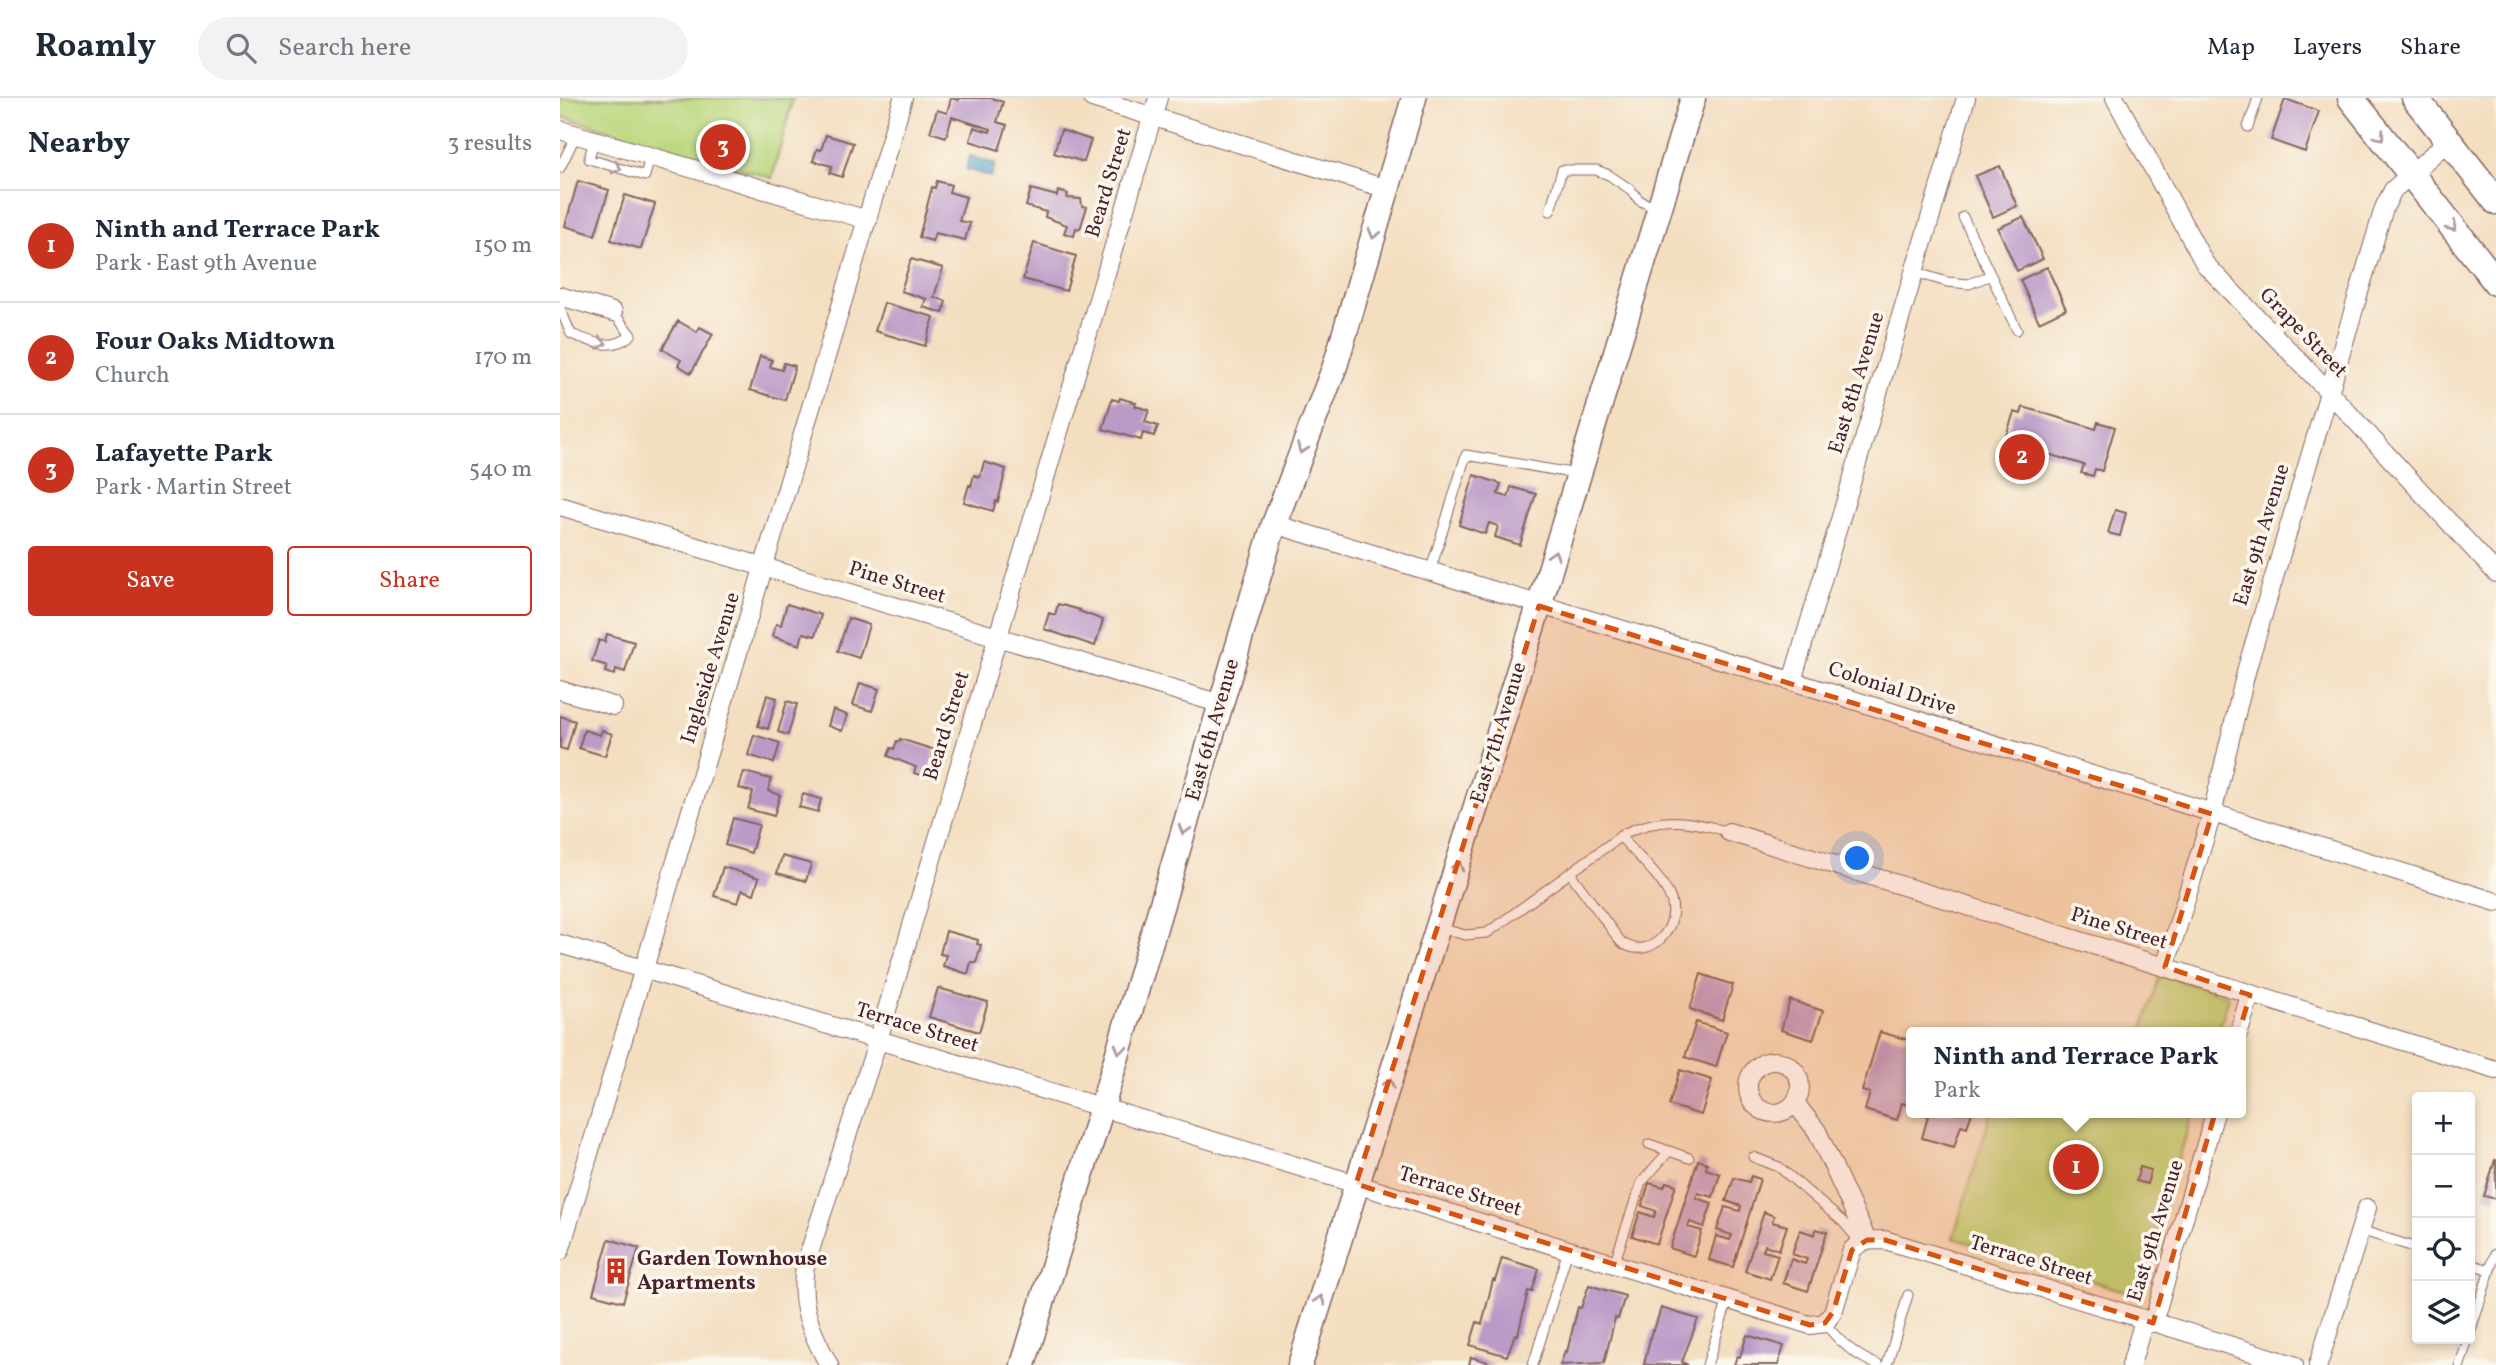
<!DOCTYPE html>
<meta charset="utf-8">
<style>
body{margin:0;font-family:Vollkorn,serif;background:#f2f2f3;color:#1f2937}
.controls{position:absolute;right:21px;bottom:21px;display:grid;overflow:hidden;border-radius:7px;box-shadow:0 4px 10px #0003}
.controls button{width:63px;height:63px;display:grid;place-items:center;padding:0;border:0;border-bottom:2px solid #e0e1e3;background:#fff;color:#1f2937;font:35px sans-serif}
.you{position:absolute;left:1298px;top:761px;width:24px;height:24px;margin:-18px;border:5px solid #fff;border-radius:50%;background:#1a73e8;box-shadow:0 0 0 10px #1a73e833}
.badge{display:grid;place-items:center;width:46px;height:46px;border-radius:50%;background:#c8321e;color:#fff;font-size:23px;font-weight:700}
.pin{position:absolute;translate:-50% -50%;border:4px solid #fff;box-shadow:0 2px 7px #0006}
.popup{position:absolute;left:1346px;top:929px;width:340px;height:91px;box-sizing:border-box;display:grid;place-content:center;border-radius:7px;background:#fff;filter:drop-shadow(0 2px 5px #0005);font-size:23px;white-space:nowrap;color:#747a83}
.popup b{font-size:26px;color:#1f2937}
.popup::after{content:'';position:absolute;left:50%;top:100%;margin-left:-14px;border:14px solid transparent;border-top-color:#fff}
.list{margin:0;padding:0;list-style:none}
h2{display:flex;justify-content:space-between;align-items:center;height:91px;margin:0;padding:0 28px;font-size:30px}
h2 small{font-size:23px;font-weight:400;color:#747a83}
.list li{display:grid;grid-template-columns:46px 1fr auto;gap:21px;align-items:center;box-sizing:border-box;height:112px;padding:0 28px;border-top:2px solid #e0e1e3}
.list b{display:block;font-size:26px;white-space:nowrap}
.list p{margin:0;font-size:23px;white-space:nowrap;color:#747a83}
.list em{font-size:23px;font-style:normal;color:#747a83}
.actions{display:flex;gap:14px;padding:21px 28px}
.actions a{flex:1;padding:16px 0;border:2px solid #c8321e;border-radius:7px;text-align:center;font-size:24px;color:#c8321e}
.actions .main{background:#c8321e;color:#fff}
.icon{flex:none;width:38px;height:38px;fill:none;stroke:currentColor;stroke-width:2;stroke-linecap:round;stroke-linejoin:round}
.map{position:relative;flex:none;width:1936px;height:1267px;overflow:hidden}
header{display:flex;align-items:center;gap:42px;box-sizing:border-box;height:98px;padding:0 35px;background:#fff;border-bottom:2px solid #e0e1e3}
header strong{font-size:33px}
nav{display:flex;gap:38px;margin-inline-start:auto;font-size:24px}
.search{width:490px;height:63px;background:#f2f2f3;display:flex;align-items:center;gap:18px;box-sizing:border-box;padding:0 24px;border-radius:38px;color:#747a83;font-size:26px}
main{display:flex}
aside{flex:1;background:#fff}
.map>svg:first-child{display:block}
</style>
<header>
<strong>Roamly</strong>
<div class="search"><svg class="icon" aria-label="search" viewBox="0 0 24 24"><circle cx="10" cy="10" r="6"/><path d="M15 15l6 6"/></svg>Search here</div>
<nav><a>Map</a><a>Layers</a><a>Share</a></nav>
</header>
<main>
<aside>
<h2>Nearby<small>3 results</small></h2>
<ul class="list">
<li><span class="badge">1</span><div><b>Ninth and Terrace Park</b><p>Park · East 9th Avenue</p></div><em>150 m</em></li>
<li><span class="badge">2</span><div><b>Four Oaks Midtown</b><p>Church</p></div><em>170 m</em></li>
<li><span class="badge">3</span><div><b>Lafayette Park</b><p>Park · Martin Street</p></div><em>540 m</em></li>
</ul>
<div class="actions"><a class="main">Save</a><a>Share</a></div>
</aside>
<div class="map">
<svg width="1936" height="1267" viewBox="0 0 1936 1267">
<rect width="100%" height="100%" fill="#fbf7ec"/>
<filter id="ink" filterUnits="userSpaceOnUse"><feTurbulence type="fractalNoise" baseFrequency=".0143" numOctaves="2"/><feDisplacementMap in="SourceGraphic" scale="14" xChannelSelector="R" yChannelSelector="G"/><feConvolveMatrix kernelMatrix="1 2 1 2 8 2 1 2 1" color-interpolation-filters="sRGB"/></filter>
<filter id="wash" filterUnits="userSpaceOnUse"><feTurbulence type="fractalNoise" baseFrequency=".00686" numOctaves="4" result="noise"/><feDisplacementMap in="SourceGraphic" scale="28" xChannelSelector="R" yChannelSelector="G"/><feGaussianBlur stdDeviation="1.57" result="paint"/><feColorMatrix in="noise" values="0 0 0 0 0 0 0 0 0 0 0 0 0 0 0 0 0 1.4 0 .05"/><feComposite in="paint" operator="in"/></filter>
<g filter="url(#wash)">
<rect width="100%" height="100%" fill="#f3dec0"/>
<!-- green -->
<path fill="#bad77d" stroke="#827b54" stroke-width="2" d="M 0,0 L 233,0 L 212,80 L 0,18 Z
M 1600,876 L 1669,898 L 1658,934 L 1582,934 Z
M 1431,1015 L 1633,1015 L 1577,1197 L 1393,1140 Z"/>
<!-- water -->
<path fill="#53a9d0" stroke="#4e647e" stroke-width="2" d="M 410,58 L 435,66 L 431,79 L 406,71 Z"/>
<g id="blocks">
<!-- building -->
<path fill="#ba9ac7" d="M 391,0 L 399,2 L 399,0 L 431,0 L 443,4 L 437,24 L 447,27 L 439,52 L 410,43 L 414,29 L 430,34 L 431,31 L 392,19 L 386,39 L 370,34 L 377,12 L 387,15 Z
M 1725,1 L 1759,13 L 1745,54 L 1711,42 Z
M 501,32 L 531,42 L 524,64 L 494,55 Z
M 266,37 L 293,45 L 282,79 L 270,75 L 272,68 L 253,63 L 257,51 L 261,52 Z
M 1440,68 L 1457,108 L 1433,119 L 1415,78 Z
M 18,83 L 49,92 L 35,137 L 5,128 Z
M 377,83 L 391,87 L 389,94 L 406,99 L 399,123 L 410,125 L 405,142 L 375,135 L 372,143 L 359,139 L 372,89 L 375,90 Z
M 471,91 L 497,98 L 498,93 L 508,96 L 507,100 L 521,101 L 522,108 L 527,109 L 520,131 L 516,130 L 514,138 L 504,135 L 507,127 L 485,119 L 486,114 L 466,108 Z
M 65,97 L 95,106 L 81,151 L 51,142 Z
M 1463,119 L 1483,161 L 1457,173 L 1438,130 Z
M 474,145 L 516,158 L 506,193 L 463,181 Z
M 351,161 L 383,170 L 374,199 L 386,203 L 383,215 L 363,209 L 366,201 L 341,193 Z
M 1487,169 L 1506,211 L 1479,224 L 1460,182 Z
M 324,205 L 374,219 L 365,248 L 315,233 Z
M 118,223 L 137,234 L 140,229 L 153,236 L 131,275 L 118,267 L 121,262 L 102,251 Z
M 200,258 L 212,262 L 210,269 L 222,272 L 224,265 L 235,268 L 225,302 L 190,292 Z
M 560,300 L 576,305 L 575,308 L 589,312 L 585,324 L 598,328 L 594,338 L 583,335 L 581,342 L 543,331 L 552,301 L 559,303 Z
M 1463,309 L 1536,331 L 1538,324 L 1555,329 L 1542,373 L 1535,371 L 1533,378 L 1521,375 L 1524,367 L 1452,345 L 1454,340 L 1446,338 L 1454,314 L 1461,316 Z
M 424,364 L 446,371 L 438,404 L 436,403 L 433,413 L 404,404 L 409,387 L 411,388 L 414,377 L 420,379 Z
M 914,377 L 941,386 L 938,396 L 948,399 L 951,389 L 976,396 L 960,447 L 935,439 L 938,428 L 929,425 L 925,436 L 899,427 Z
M 1555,412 L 1566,415 L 1560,438 L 1548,435 Z
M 227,506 L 261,517 L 255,538 L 243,535 L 240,547 L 212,538 L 216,526 L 221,527 Z
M 498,506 L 520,512 L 519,513 L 543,522 L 535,548 L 484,531 L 489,515 L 495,517 Z
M 288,520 L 309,527 L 299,560 L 278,553 Z
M 47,536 L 74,544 L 65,574 L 56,571 L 55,577 L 45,574 L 47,568 L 32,563 L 39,542 L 45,544 Z
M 300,585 L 319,591 L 312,613 L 293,607 Z
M 207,597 L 217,600 L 208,631 L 198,628 Z
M 227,603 L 237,606 L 228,637 L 218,634 Z
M 273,612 L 287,617 L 282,633 L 268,628 Z
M 0,618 L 15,623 L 7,652 L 0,650 Z
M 24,632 L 40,637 L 42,632 L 52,636 L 45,658 L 19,650 Z
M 194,637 L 220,645 L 214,665 L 188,657 Z
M 340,641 L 375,652 L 367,679 L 354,675 L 356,669 L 328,658 L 331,650 L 334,651 L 337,643 L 340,643 Z
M 184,674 L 211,681 L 208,693 L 220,697 L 214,718 L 188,711 L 193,694 L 179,690 Z
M 243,696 L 261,701 L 258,714 L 239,709 Z
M 173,720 L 199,727 L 191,755 L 165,747 Z
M 222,758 L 251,766 L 246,783 L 217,775 Z
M 163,769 L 199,780 L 194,796 L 182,792 L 178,805 L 154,798 Z
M 386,833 L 418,842 L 417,846 L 421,847 L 416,865 L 411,864 L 408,876 L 383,868 L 386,857 L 380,856 Z
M 1141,876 L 1173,887 L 1162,922 L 1130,911 Z
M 378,890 L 428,904 L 419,934 L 369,919 Z
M 1230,902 L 1263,913 L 1253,942 L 1221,932 Z
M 1136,924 L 1167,934 L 1156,969 L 1125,959 Z
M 1320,934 L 1352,943 L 1352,998 L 1349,1007 L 1342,1005 L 1337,1022 L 1305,1012 L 1310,995 L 1302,993 Z
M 1120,972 L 1152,982 L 1141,1017 L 1109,1007 Z
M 1361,1015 L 1412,1015 L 1407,1029 L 1401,1027 L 1394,1049 L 1362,1040 L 1368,1018 Z
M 1138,1062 L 1147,1065 L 1146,1071 L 1160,1076 L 1153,1099 L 1138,1095 L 1136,1100 L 1152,1105 L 1144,1129 L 1130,1124 L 1128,1129 L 1142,1133 L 1134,1158 L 1110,1150 Z
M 1935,1062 L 1936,1062 L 1936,1101 L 1924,1098 Z
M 1580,1069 L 1591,1072 L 1587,1086 L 1576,1083 Z
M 1191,1078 L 1200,1081 L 1173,1169 L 1149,1162 L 1156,1138 L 1170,1142 L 1172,1137 L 1157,1132 L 1165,1109 L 1180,1113 L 1181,1108 L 1166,1103 L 1174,1080 L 1189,1084 Z
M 1106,1084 L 1116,1087 L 1097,1146 L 1072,1138 L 1080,1114 L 1094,1119 L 1096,1113 L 1082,1108 L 1089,1085 L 1104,1089 Z
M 1204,1114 L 1214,1118 L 1212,1124 L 1227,1128 L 1219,1152 L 1205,1147 L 1203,1153 L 1218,1157 L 1210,1181 L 1185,1173 Z
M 1256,1131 L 1267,1134 L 1248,1193 L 1223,1185 L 1231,1161 L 1245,1166 L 1247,1161 L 1232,1156 L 1240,1132 L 1255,1137 Z
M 49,1141 L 79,1150 L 63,1204 L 33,1196 Z
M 942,1160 L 979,1171 L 972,1194 L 968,1193 L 958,1237 L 955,1236 L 947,1258 L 910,1247 L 917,1224 L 922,1226 L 933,1182 L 935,1183 Z
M 1029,1187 L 1065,1198 L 1058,1221 L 1055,1220 L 1044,1265 L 1000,1267 L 1005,1253 L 1007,1254 L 1018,1209 L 1021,1210 Z
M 1101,1210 L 1138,1221 L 1122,1264 L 1128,1267 L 1084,1267 L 1092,1232 L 1094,1232 Z
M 1187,1237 L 1224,1248 L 1218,1267 L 1174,1267 L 1177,1258 L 1180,1259 Z
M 911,1259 L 934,1266 L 933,1267 L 909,1267 Z"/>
</g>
</g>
<g filter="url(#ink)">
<use href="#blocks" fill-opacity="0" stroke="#85625f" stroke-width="2"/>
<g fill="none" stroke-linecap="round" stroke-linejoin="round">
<!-- lane casing -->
<g stroke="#85625f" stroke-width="11">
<path id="lane" d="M 1688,29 L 1698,0
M 34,42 L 29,61 L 85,78 L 90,59
M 0,70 L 16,37
M 990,113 L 1002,72 L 1036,72 L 1049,77 L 1071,92 L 1079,102 L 1097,111
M 1403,119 L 1457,232
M 1354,174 L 1387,184 L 1409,186 L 1431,177
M 0,210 L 11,236 C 32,244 52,254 71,237 L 53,214
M 870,474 L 906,357 L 1017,376
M 1010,775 L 1061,844 C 1091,866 1124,826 1109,797 C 1098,775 1076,757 1060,738
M 880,830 L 905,837 L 927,835 L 1065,735 C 1103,718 1130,722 1169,734
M 1089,1046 L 1129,1060
M 1193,1059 L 1219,1069 L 1283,1124 L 1301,1145
M 1800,1132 L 1857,1150
M 1054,1166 L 1081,1085 L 1109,1053
M 1910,1166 L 1930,1172
M 1265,1225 C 1279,1244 1296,1258 1318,1267
M 1910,1235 L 1935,1156
M 973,1267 L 1008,1152
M 1147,1267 L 1168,1202
M 1327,1267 L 1348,1197
M 1900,1267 L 1908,1241"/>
</g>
<!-- street casing -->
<g stroke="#85625f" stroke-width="20">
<path id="street" d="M 532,0 L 827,91
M 1555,0 L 1645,166 L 1769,294 L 1936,475
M 0,32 L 308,122
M 0,198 L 53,214
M 0,408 L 661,606
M 714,426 L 1274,596 L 1936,804
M 1232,583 L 1406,0
M 0,592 L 53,608
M 1169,734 L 1936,972
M 0,846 L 796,1086 L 1250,1227 L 1265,1225 L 1273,1214 L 1292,1152 C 1301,1142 1311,1142 1325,1142 L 1734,1267
M 1605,869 L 1652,716 L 1687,570 L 1824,110 L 1833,92 L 1888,43
M 1679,934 L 1690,897
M1188 989a26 26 0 1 1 52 0a26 26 0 1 1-52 0Z
M 1235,1005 L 1257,1033 L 1307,1142
M 0,1153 L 343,0
M 1593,1225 L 1655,1015
M 269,1267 C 251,1234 239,1207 245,1168 L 318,942 L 598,0
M 1571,1267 L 1584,1222
M 1758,1267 L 1807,1110"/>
</g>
<!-- secondary casing -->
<g stroke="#85625f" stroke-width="27">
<path id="secondary" d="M 463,1267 L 542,1009 L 714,426 L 775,268 L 854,0
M 740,1267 L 979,508 L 1133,0"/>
</g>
<!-- primary casing -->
<g stroke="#85625f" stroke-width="29">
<path id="primary" d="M 1791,0 L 1936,184
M 1855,0 L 1936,103"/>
</g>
<!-- lane -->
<use href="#lane" stroke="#fff" stroke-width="9"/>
<!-- street -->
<use href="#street" stroke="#fff" stroke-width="18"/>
<!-- secondary -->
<use href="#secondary" stroke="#fff" stroke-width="24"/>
<!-- primary -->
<use href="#primary" stroke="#fff" stroke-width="26"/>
</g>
<!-- one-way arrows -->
<defs><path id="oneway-chevron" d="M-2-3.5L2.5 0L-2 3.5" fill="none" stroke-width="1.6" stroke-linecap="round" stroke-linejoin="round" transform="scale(1.75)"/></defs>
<g stroke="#ae9aa0">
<use href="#oneway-chevron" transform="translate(1820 38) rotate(52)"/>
<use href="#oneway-chevron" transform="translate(57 70) rotate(17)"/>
<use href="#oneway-chevron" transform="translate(1892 129) rotate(51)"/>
<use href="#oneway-chevron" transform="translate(814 136) rotate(106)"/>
<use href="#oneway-chevron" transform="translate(42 245) rotate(8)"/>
<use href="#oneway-chevron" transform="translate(742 351) rotate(112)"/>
<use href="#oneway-chevron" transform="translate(994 457) rotate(-73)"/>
<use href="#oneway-chevron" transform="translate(624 732) rotate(106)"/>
<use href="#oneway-chevron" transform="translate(898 768) rotate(-73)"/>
<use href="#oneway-chevron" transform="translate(560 951) rotate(106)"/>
<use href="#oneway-chevron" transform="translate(829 985) rotate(-72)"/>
<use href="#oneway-chevron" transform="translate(760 1202) rotate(-73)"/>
</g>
</g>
<!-- marked area -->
<path fill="#d8530f" fill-opacity="0.2" stroke="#d8530f" stroke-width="5" stroke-dasharray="14 9" stroke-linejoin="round" d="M 979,508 L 1652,716 L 1605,869 L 1690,897 L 1593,1225 L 1325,1142 L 1307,1142 L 1292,1152 L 1273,1214 L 1265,1225 L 1250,1227 L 796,1086 Z"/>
<!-- icons -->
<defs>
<g id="building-bare" transform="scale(2.1)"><path d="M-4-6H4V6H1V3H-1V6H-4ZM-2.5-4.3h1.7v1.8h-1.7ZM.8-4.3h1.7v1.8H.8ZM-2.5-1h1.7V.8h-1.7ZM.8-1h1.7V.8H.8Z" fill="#c8321e" stroke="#fbf7ec" stroke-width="2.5" paint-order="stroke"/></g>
</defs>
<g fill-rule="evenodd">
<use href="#building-bare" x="56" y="1173"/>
</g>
<g text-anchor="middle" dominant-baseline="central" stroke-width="7" stroke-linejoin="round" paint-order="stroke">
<!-- street labels -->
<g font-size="21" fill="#4a1f2b" stroke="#fbf7ec">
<text transform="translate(549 85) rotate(-73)">Beard Street</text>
<text transform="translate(1743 235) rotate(46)">Grape Street</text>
<text transform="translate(1297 285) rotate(-73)">East 8th Avenue</text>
<text transform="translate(1702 437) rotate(-73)">East 9th Avenue</text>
<text transform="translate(337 485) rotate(17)">Pine Street</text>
<text transform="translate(151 570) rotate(-73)">Ingleside Avenue</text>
<text transform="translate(1332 591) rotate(18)">Colonial Drive</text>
<text transform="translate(387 628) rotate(-73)">Beard Street</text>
<text transform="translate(653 632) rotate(-74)">East 6th Avenue</text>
<text transform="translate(939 635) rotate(-73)">East 7th Avenue</text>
<text transform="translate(1559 831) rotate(17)">Pine Street</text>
<text transform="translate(357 930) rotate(17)">Terrace Street</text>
<text transform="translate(900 1094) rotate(17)">Terrace Street</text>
<text transform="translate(1596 1133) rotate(-73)">East 9th Avenue</text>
<text transform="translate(1471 1163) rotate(17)">Terrace Street</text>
</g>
<!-- poi labels -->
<g font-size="21" font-weight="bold" fill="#4a1f2b" stroke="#fbf7ec" text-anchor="start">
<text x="77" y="1161">Garden Townhouse<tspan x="77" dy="24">Apartments</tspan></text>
</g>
</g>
</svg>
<div class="controls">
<button>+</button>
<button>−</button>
<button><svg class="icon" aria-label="locate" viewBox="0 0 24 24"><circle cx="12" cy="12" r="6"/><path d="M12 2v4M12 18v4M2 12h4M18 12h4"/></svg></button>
<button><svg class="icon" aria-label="layers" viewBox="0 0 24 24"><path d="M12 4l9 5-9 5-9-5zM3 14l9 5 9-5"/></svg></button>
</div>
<div class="you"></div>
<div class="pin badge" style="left:1516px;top:1069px">1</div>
<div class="popup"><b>Ninth and Terrace Park</b>Park</div>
<div class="pin badge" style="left:1462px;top:359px">2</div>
<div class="pin badge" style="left:163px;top:49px">3</div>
</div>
</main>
